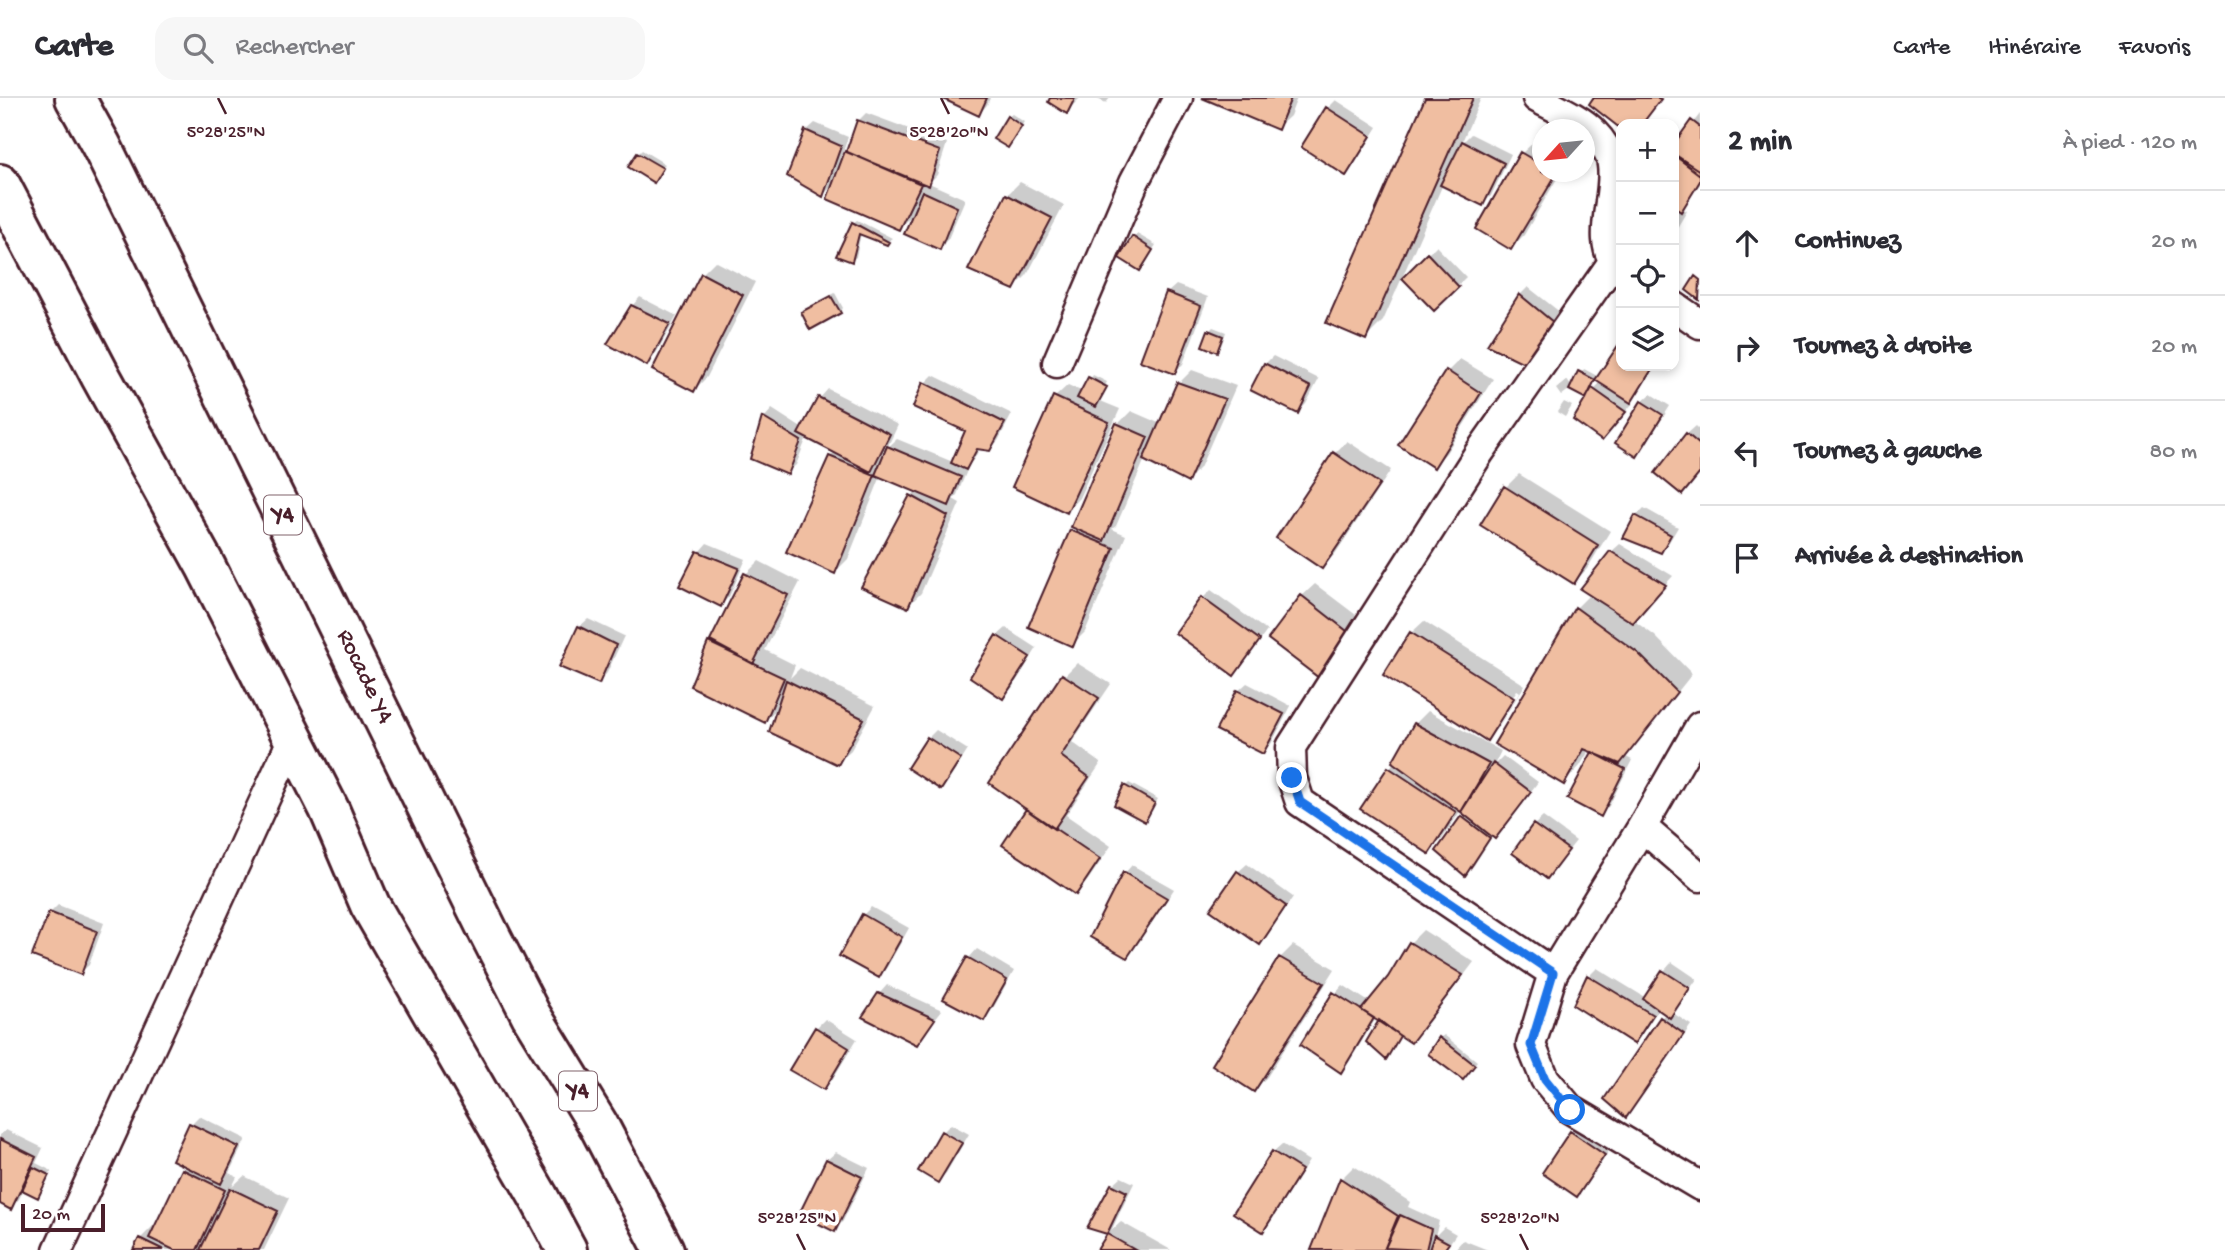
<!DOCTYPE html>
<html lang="fr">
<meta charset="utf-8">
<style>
body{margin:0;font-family:"Gochi Hand",sans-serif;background:#f7f7f7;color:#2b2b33}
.controls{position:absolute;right:21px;top:21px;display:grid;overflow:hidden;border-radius:14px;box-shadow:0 4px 10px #0003}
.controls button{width:63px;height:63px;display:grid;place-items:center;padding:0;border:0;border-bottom:2px solid #e1e1e2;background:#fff;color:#2b2b33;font:35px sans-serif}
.compass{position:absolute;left:1532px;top:21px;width:63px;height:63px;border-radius:50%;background:#fff;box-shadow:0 4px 10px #0003;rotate:243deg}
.scale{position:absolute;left:21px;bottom:18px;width:84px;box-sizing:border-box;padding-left:7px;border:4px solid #4a1f2b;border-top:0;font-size:19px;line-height:24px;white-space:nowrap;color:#4a1f2b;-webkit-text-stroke:5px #fff;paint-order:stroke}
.stop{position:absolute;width:21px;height:21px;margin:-16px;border:5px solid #1a73e8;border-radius:50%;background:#fff}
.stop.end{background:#1a73e8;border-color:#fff;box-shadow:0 2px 7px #0008}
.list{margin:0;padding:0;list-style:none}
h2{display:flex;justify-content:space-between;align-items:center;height:91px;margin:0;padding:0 28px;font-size:30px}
h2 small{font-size:23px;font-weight:400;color:#7c7c81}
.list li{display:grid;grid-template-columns:46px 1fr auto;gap:21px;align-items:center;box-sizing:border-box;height:105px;padding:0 28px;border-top:2px solid #e1e1e2}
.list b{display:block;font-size:26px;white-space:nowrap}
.list em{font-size:23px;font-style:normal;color:#7c7c81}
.icon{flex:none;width:38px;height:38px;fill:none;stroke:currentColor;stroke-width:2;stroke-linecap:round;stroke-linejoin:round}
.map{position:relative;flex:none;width:1700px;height:1152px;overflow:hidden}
header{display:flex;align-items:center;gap:42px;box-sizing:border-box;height:98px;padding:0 35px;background:#fff;border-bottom:2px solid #e1e1e2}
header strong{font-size:33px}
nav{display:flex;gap:38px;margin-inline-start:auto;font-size:24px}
.search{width:490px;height:63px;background:#f7f7f7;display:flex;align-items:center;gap:18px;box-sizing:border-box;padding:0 24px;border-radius:21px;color:#7c7c81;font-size:26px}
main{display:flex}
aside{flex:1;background:#fff}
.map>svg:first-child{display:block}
</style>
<header>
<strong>Carte</strong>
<div class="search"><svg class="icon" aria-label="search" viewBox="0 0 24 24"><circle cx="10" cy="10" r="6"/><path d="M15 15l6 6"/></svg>Rechercher</div>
<nav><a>Carte</a><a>Itinéraire</a><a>Favoris</a></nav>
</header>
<main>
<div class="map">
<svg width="1700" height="1152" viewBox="0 0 1700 1152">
<rect width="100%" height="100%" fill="#fff"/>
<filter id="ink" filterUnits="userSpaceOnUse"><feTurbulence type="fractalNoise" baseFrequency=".0143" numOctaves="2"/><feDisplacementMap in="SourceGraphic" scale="14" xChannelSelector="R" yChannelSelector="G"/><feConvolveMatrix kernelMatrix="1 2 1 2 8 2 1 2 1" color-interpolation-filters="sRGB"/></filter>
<g filter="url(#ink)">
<!-- shadow -->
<path fill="#0003" fill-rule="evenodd" d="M 945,0 L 990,0 L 987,7 L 979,16 Z
M 1052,0 L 1080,0 L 1067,13 Z
M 1095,0 L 1110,0 L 1106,5 Z
M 1205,0 L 1297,0 L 1290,18 L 1277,30 Z
M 1427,0 L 1481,0 L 1461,46 L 1471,36 L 1511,56 L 1491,98 L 1482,106 L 1443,86 L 1383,223 L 1366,240 Z
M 1336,2 L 1378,29 L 1354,67 L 1346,76 L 1328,10 Z
M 866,15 L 947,45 L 937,77 L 929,85 L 965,101 L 948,141 L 939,150 L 915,114 L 899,130 L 835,85 L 823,97 L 806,33 L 815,25 L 848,39 L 841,60 L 849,52 L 858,23 Z
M 1012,16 L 1024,24 L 1011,44 L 1008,19 Z
M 1700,16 L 1700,86 L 1682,110 L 1687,113 L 1674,135 L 1674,49 Z
M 1535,43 L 1542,47 L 1542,74 L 1561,74 L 1524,137 L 1511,150 L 1522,55 Z
M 642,52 L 665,66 L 654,83 L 638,56 Z
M 1020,84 L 1064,107 L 1027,177 L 1014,190 L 1007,97 Z
M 857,122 L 892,140 L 886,145 L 861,135 L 856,159 L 852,162 L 853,125 Z
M 1137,136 L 1156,147 L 1140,171 L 1133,140 Z
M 1436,148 L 1466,179 L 1434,211 L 1404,180 Z
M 715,163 L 755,184 L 707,279 L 694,292 L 702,176 Z
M 1176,187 L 1208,199 L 1183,266 L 1175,274 L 1167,195 Z
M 1528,189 L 1561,215 L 1523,263 L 1520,197 Z
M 835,195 L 843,210 L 840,214 L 803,214 Z
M 640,199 L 677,218 L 655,257 L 646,266 L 632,208 Z
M 1213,229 L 1226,234 L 1221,248 L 1217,252 L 1209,233 Z
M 1621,246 L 1621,268 L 1655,268 L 1639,294 L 1630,303 L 1633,305 L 1610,332 L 1588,300 L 1570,291 L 1561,298 L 1556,291 L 1567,282 L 1572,290 L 1584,271 L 1599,279 ZM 1596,281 L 1601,284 L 1590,295 L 1589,295 Z
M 1273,258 L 1319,281 L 1306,306 L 1298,314 L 1265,266 Z
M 1460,261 L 1493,281 L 1446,355 L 1433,368 L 1448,273 Z
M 1192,272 L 1236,288 L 1200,370 L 1187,383 L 1145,361 L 1116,428 L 1112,431 L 1126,437 L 1085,534 L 1072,547 L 1072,433 L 1076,429 L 1118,326 L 1131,313 L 1161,326 L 1179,285 Z
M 933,277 L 1012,316 L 998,343 L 989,351 L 980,350 L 974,361 L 966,370 L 968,370 L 957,397 L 953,401 L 960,405 L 921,495 L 908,508 L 911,398 L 917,393 L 881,378 L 848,461 L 835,474 L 830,359 L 835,354 L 807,339 L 796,367 L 787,375 L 752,360 L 764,320 L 772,311 L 803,331 L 820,300 L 828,291 L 898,327 L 887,350 L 897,341 L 953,364 L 967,332 L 925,285 Z
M 1093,277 L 1107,284 L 1098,302 L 1120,311 L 1079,400 L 1067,413 L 1055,299 L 1068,287 L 1083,294 Z
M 1651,296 L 1670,308 L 1645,348 L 1637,356 L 1642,304 Z
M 1564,304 L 1572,308 L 1565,319 L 1557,314 Z
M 1696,328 L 1700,332 L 1700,375 L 1687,336 Z
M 1347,343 L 1391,372 L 1335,456 L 1322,469 L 1334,356 Z
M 1519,376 L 1610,433 L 1587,471 L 1574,484 L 1482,426 L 1506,389 Z
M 1644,410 L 1678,429 L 1669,444 L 1661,453 L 1636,418 Z
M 707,445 L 746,461 L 729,499 L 720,507 L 699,454 Z
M 1620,446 L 1673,478 L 1633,522 L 1655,538 L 1692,576 L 1636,646 L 1624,658 L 1632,662 L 1609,708 L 1600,716 L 1594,653 L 1590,651 L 1580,668 L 1564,685 L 1496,646 L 1576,510 L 1590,496 L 1611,454 Z
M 759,463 L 800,484 L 765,552 L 795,567 L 790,580 L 800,570 L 875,608 L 851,652 L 838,664 L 779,608 L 765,623 L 709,545 L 746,476 Z
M 1315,486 L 1364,523 L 1332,565 L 1302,498 Z
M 1211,492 L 1267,533 L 1242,567 L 1202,501 Z
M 588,521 L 624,538 L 607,575 L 599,584 L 579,529 Z
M 1424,523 L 1525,587 L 1499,628 L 1486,641 L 1411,535 ZM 1517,592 L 1520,594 L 1498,629 L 1494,629 Z
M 1006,530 L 1037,550 L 1012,590 L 1003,598 L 997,538 Z
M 1077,565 L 1111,586 L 1072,644 L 1101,665 L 1066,717 L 1111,748 L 1088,782 L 1075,795 L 1029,711 L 1064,578 Z
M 1247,585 L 1291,608 L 1271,646 L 1262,654 L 1238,593 Z
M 1428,613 L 1501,653 L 1494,667 L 1503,658 L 1538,684 L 1503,730 L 1493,737 L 1474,767 L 1465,775 L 1462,719 L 1465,716 L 1461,712 L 1442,741 L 1429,754 L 1389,670 L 1395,664 L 1415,626 Z
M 936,632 L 968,652 L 949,682 L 941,690 L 928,640 Z
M 1129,685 L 1158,701 L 1145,722 L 1125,689 Z
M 1543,719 L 1576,743 L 1547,779 L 1534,727 Z
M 1247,766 L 1293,799 L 1268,836 L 1260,845 L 1238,774 Z
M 1132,767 L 1174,791 L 1135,850 L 1127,858 L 1124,776 Z
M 58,807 L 104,825 L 89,867 L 80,875 L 50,815 Z
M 871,809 L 909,830 L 887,869 L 879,878 L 863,817 Z
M 1423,832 L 1474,864 L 1424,930 L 1411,943 L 1401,937 L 1389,956 L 1381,923 L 1376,920 L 1349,964 L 1341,973 L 1335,896 L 1343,887 L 1369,904 L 1389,880 L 1410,845 Z
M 1293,847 L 1335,871 L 1267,979 L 1254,992 L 1280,860 Z
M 977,851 L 1014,873 L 992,912 L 984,920 L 946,900 L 969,860 Z
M 1672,864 L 1697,881 L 1673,915 L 1691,927 L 1634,1009 L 1626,1017 L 1661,920 L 1667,915 L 1659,910 L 1642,936 L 1634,944 L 1575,906 L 1589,878 L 1597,870 L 1646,900 L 1664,873 Z
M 887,887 L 942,912 L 916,945 L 879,896 Z
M 825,921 L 857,941 L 832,982 L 824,990 L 816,930 Z
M 1444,937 L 1477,963 L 1467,976 L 1440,940 Z
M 199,1018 L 246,1041 L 229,1075 L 237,1079 L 232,1089 L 244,1078 L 289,1100 L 264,1152 L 135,1152 L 140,1141 L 153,1128 L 156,1129 L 184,1072 L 188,1068 L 191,1026 Z
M 951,1026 L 969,1036 L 946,1075 L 938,1083 L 943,1034 Z
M 1580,1026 L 1612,1048 L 1585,1089 L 1577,1097 L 1572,1034 Z
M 6,1032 L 43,1050 L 36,1065 L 52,1073 L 37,1098 L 24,1091 L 19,1101 L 11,1110 L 0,1104 L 0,1037 Z
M 1282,1046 L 1309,1063 L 1271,1123 L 1263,1131 L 1273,1054 Z
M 836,1054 L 869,1070 L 843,1123 L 835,1132 L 827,1062 Z
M 1354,1068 L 1410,1104 L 1408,1109 L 1439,1123 L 1435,1138 L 1444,1129 L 1456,1136 L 1445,1152 L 1312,1152 L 1341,1081 Z
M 1121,1079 L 1134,1085 L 1111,1133 L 1121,1124 L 1171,1152 L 1099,1152 L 1109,1135 L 1089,1129 L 1112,1087 Z
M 1463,1142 L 1488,1152 L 1454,1152 Z"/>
<!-- building -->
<path fill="#f0bea1" stroke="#4a1f2b" stroke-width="2" d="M 941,0 L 987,0 L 979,18 Z
M 1050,0 L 1075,0 L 1067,16 L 1048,4 Z
M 1202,0 L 1291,0 L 1278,32 Z
M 1425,0 L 1473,0 L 1366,242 L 1326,225 Z
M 1593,0 L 1659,0 L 1661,1 L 1642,26 L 1621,26 L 1621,31 L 1589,6 Z
M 1326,9 L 1371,38 L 1346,78 L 1301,49 Z
M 1007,18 L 1022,28 L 1008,50 L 993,41 Z
M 857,22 L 940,53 L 929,88 L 846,54 Z
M 1691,22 L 1700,29 L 1700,77 L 1674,57 L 1674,46 Z
M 805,32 L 841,48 L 823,99 L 787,78 Z
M 1462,43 L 1504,65 L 1483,108 L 1440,87 Z
M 845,53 L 921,86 L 899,132 L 827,101 Z
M 1520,54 L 1542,67 L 1542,74 L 1557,75 L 1511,152 L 1476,131 Z
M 637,55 L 663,70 L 654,85 L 628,69 Z
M 1674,56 L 1700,73 L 1700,83 L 1681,114 L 1674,109 Z
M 922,93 L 957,109 L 940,152 L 904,136 Z
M 1006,96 L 1052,120 L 1014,192 L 968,172 Z
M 852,124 L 889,144 L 887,147 L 859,136 L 852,164 L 836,158 Z
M 1132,138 L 1153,152 L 1140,173 L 1119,160 Z
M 1427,155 L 1459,189 L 1434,213 L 1402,180 Z
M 701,175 L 743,197 L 694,294 L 652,272 Z
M 1695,178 L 1700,182 L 1699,202 L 1686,192 Z
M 1166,194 L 1201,208 L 1175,276 L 1140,263 Z
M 1519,196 L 1554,225 L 1524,265 L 1487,247 Z
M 831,198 L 841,215 L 810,232 L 801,214 Z
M 631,207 L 670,226 L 647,268 L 607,246 Z
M 1208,232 L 1223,238 L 1217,254 L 1202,248 Z
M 1621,243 L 1621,268 L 1654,268 L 1631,305 L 1595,282 Z
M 1264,265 L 1311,289 L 1298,316 L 1250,292 Z
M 1446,272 L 1481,295 L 1434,370 L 1398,347 Z
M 1578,273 L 1595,282 L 1586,301 L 1569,292 Z
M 1088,279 L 1107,289 L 1096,309 L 1077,300 Z
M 923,284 L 1005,325 L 990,353 L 977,351 L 966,372 L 951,365 L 965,333 L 913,309 Z
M 1177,284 L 1225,301 L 1188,385 L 1143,362 Z
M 1592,290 L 1626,314 L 1602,343 L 1573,322 Z
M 1053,298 L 1109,324 L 1067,415 L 1012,389 Z
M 818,299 L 890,336 L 871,374 L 798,336 Z
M 1641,303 L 1663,317 L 1637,359 L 1615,345 Z
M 762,319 L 801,343 L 788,377 L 750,361 Z
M 1116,325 L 1148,339 L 1104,443 L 1071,429 Z
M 1686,335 L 1700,347 L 1700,375 L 1682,397 L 1655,375 Z
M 887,348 L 961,379 L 949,408 L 875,377 Z
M 1333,354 L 1380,386 L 1322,471 L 1276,440 Z
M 829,358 L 875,377 L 835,476 L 786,454 Z
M 1504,388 L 1598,447 L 1574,486 L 1480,427 Z
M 910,397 L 948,418 L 908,510 L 861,489 Z
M 1635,417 L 1671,437 L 1661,455 L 1623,440 Z
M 1070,432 L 1114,450 L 1073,549 L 1028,529 Z
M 697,453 L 739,470 L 721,509 L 679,488 Z
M 1610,453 L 1666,487 L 1633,525 L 1580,491 Z
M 744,475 L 788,497 L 753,566 L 710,543 Z
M 1301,497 L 1352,537 L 1319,580 L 1268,541 Z
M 1201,499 L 1260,542 L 1234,578 L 1175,535 Z
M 1575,509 L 1638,555 L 1677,594 L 1620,666 L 1584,651 L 1564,687 L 1494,646 Z
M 578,528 L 616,547 L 599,586 L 559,569 Z
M 1410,534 L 1514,600 L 1487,643 L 1383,577 Z
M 996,537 L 1030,559 L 1003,601 L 970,579 Z
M 708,544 L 784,580 L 765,625 L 690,588 Z
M 1062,576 L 1099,600 L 1061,658 L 1089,679 L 1054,731 L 989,685 Z
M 786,582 L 864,621 L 838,667 L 769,634 Z
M 1237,592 L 1284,616 L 1263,656 L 1216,632 Z
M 1414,625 L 1489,666 L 1461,714 L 1392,664 Z
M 927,639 L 961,661 L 941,692 L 907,670 Z
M 1592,654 L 1625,671 L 1601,719 L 1567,701 Z
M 1493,665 L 1531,694 L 1495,741 L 1461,714 Z
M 1388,669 L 1456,714 L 1429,756 L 1360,711 Z
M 1124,687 L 1155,705 L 1145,724 L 1114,707 Z
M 1026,711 L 1100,761 L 1076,797 L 1002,747 Z
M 1461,718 L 1490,740 L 1465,778 L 1436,753 Z
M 1533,726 L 1569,752 L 1547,781 L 1512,755 Z
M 1237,773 L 1286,808 L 1260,847 L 1210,812 Z
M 1123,774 L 1167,800 L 1127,860 L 1090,839 Z
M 49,814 L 97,833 L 81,877 L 32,858 Z
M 862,816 L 902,839 L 879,880 L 839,858 Z
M 1409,844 L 1463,877 L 1411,945 L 1361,912 L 1388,879 Z
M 967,859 L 1007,882 L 984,923 L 943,901 Z
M 1279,859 L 1324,885 L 1254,994 L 1212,967 Z
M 1662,872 L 1690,890 L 1670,920 L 1643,901 Z
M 1587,877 L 1653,917 L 1634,946 L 1573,907 Z
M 1333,894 L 1374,920 L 1341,975 L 1300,947 Z
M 878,895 L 935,921 L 917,947 L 862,919 Z
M 1660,919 L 1684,936 L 1626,1020 L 1604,1001 Z
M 1379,922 L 1400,938 L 1386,962 L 1366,944 Z
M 815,929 L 849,950 L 824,992 L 789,972 Z
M 1439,939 L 1475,967 L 1463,982 L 1428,956 Z
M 189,1025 L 239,1049 L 221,1086 L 172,1062 Z
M 941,1033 L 962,1045 L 938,1085 L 918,1073 Z
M 1570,1033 L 1605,1057 L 1577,1099 L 1542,1075 Z
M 0,1041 L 36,1059 L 11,1112 L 0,1106 Z
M 1272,1053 L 1302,1072 L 1263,1134 L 1233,1115 Z
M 826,1061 L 862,1079 L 835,1134 L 799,1116 Z
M 33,1069 L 49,1077 L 38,1100 L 22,1092 Z
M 182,1071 L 225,1092 L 197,1152 L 174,1152 L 149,1140 Z
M 1340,1080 L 1398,1118 L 1384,1152 L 1311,1152 Z
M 1111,1086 L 1127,1094 L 1107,1136 L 1087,1130 Z
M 230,1090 L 278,1113 L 259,1152 L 200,1152 Z
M 1400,1117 L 1431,1131 L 1426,1152 L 1385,1150 Z
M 1107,1136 L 1135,1152 L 1097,1152 Z
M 1434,1137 L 1449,1145 L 1444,1152 L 1429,1152 Z
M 139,1140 L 164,1152 L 133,1152 Z"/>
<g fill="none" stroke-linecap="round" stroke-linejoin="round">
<!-- minor casing -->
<g stroke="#4a1f2b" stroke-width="33">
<path id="minor" d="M 1537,0 C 1552,8 1583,22 1593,34 C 1601,42 1611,56 1612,67 C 1617,101 1592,145 1621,172
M 1674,208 L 1700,226
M 1057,265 L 1134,84 L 1178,0
M 1700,628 L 1642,729 L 1553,875 L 1531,947 L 1545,981 L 1570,1011 L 1700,1088
M 1642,729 L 1700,779
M 1553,875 L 1300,704 L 1292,680 L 1291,649 L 1479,355 L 1613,164
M 58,1152 L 293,640"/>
</g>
<!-- trunk casing -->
<g stroke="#4a1f2b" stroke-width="44">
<path id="trunk" d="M 75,0 L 101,47 L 489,835 L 531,917 L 599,1028 L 664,1152
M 0,86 L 100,277 L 205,467 L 329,711 L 370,807 L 538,1098 L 567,1152"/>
</g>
<!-- minor -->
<use href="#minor" stroke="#fff" stroke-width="28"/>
<!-- trunk -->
<use href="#trunk" stroke="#fff" stroke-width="38"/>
</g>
</g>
<g fill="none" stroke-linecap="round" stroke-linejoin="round" filter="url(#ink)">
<!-- route -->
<path stroke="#1a73e8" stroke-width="9" d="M 1292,680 L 1300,704 L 1553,875 L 1531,947 L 1545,981 L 1570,1012"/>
</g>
<!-- ticks -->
<path fill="none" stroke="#4a1f2b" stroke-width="2.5" d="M 218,0 L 226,16M 941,0 L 949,16M 797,1136 L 805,1152M 1520,1136 L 1528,1152"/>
<g text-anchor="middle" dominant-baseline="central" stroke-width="7" stroke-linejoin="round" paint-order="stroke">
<!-- shield labels -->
<g fill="#fff" stroke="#80626b" stroke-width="2">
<rect x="264" y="397.5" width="38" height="39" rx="5"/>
<rect x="559" y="973.5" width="38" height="39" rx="5"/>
</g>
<g font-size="23" font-weight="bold" fill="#4a1f2b">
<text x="283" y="417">Y4</text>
<text x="578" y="993">Y4</text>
</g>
<!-- street labels -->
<g font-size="24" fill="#4a1f2b" stroke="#fff">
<text transform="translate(364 579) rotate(64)">Rocade Y4</text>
</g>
</g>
<g font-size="18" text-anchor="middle" fill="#4a1f2b" stroke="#fff" stroke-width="7" stroke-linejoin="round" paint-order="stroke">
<text x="226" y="39">5°28'25"N</text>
<text x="949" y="39">5°28'20"N</text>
<text x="797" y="1125">5°28'25"N</text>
<text x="1520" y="1125">5°28'20"N</text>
</g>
</svg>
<div class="controls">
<button>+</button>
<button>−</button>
<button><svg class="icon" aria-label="locate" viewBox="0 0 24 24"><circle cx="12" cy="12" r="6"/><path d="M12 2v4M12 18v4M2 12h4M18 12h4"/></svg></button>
<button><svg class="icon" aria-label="layers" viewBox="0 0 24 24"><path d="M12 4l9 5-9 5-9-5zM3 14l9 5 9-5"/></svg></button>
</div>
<svg class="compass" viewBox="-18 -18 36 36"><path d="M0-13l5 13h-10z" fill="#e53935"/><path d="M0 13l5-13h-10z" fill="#7c7c81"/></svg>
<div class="scale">20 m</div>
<div class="stop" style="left:1570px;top:1012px"></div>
<div class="stop end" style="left:1292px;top:680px"></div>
</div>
<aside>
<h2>2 min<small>À pied · 120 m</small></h2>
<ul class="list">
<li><svg class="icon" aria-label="ahead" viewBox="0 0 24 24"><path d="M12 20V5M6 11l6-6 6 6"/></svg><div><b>Continuez</b></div><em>20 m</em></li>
<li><svg class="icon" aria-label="right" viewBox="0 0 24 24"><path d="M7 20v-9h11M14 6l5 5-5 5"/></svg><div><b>Tournez à droite</b></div><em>20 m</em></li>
<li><svg class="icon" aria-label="left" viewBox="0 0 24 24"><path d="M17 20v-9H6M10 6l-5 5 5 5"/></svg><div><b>Tournez à gauche</b></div><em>80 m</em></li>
<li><svg class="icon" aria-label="arrive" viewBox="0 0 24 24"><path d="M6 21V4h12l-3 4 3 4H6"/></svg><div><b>Arrivée à destination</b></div></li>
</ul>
</aside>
</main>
